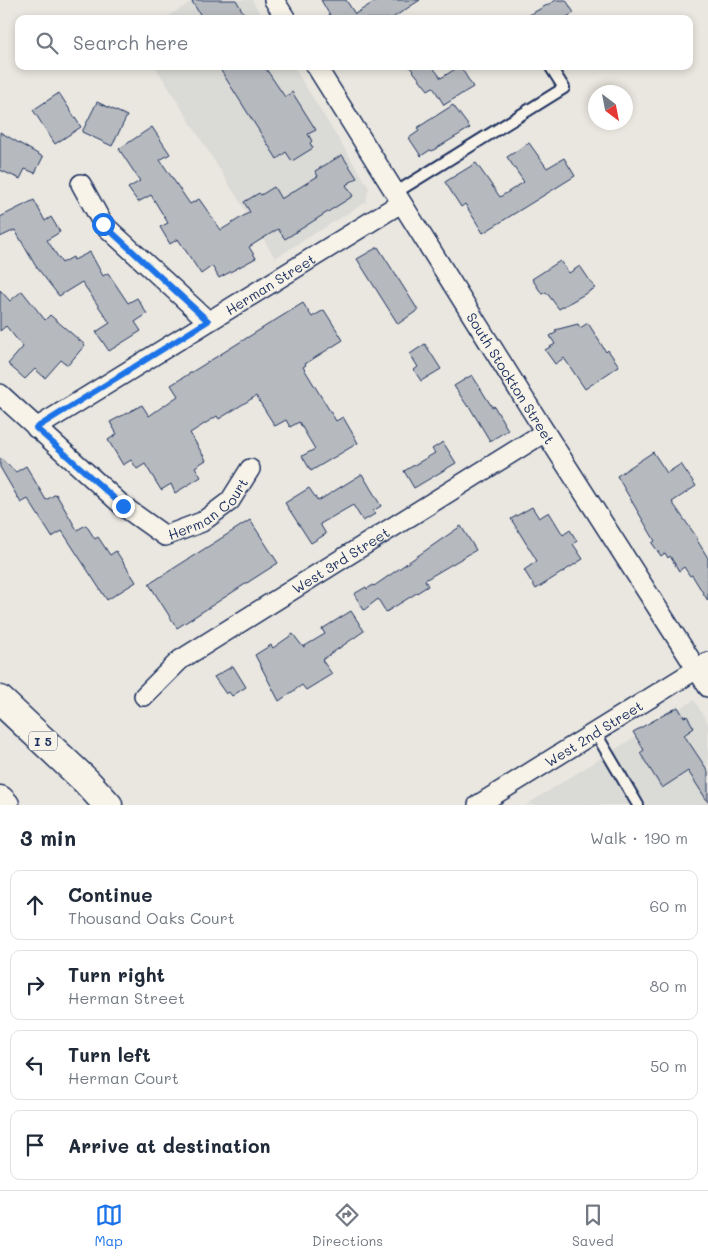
<!DOCTYPE html>
<meta charset="utf-8">
<style>
body{margin:0;font-family:Mali,sans-serif;background:#f2f2f3;color:#1f2937}
.compass{position:absolute;left:588px;top:85px;width:45px;height:45px;border-radius:50%;background:#fff;box-shadow:0 2px 8px #0003;rotate:148deg}
.stop{position:absolute;width:15px;height:15px;margin:-11px;border:4px solid #1a73e8;border-radius:50%;background:#fff}
.stop.end{background:#1a73e8;border-color:#fff;box-shadow:0 1px 5px #0008}
.list{margin:0;padding:0;list-style:none}
h2{display:flex;justify-content:space-between;align-items:center;height:65px;margin:0;padding:0 20px;font-size:21px}
h2 small{font-size:16px;font-weight:400;color:#747a83}
.list li{display:grid;grid-template-columns:32px 1fr auto;gap:15px;align-items:center;box-sizing:border-box;height:70px;margin:0 10px 10px;padding:0 10px;border:1px solid #e0e1e3;border-radius:10px}
.list b{display:block;font-size:19px;white-space:nowrap}
.list p{margin:0;font-size:16px;white-space:nowrap;color:#747a83}
.list em{font-size:16px;font-style:normal;color:#747a83}
.icon{flex:none;width:28px;height:28px;fill:none;stroke:currentColor;stroke-width:2;stroke-linecap:round;stroke-linejoin:round}
.map{position:relative;flex:none;width:708px;height:805px;overflow:hidden}
.search{position:absolute;background:#fff;box-shadow:0 2px 8px #0003;left:15px;right:15px;top:15px;height:55px;display:flex;align-items:center;gap:12px;box-sizing:border-box;padding:0 18px;border-radius:10px;color:#747a83;font-size:19px}
.sheet{height:385px;background:#fff}
nav{display:flex;justify-content:space-around;align-items:center;box-sizing:border-box;height:70px;border-top:1px solid #e0e1e3;background:#fff;font-size:14px;color:#747a83}
nav a{display:grid;justify-items:center;gap:2px}
nav .on{color:#1a73e8}
.map>svg:first-child{display:block}
</style>
<div class="map">
<svg width="708" height="805" viewBox="0 0 708 805">
<rect width="100%" height="100%" fill="#eae7e0"/>
<filter id="ink" filterUnits="userSpaceOnUse"><feTurbulence type="fractalNoise" baseFrequency=".02" numOctaves="2"/><feDisplacementMap in="SourceGraphic" scale="10" xChannelSelector="R" yChannelSelector="G"/><feConvolveMatrix kernelMatrix="1 2 1 2 8 2 1 2 1" color-interpolation-filters="sRGB"/></filter>
<g filter="url(#ink)">
<!-- built -->
<path fill="#dadad6" d="M 194,0 L 252,0 L 263,19 L 164,19 Z
M 155,66 L 293,66 L 369,188 L 366,202 L 275,258 Z
M 694,700 L 708,723 L 708,805 L 526,805 Z"/>
<!-- building -->
<path fill="#b6babf" stroke="#1b2f5e" d="M 191,0 L 236,0 L 247,19 L 203,19 Z
M 321,0 L 346,0 L 355,14 L 377,0 L 420,0 L 391,19 L 332,19 Z
M 556,0 L 566,0 L 574,13 L 563,19 L 522,19 Z
M 218,66 L 264,66 L 285,97 L 292,92 L 316,130 L 308,134 L 312,141 L 310,143 L 313,148 L 292,161 L 286,152 L 277,159 Z
M 409,66 L 432,66 L 441,78 L 460,66 L 473,87 L 444,105 L 433,87 L 428,90 Z
M 59,93 L 81,127 L 55,144 L 33,110 Z
M 97,102 L 127,116 L 112,146 L 82,132 Z
M 453,105 L 470,128 L 432,151 L 430,150 L 421,156 L 409,138 L 419,131 L 417,128 Z
M 152,127 L 170,154 L 160,160 L 190,204 L 199,199 L 221,230 L 250,212 L 244,202 L 259,193 L 261,195 L 274,187 L 281,199 L 318,176 L 315,171 L 342,155 L 357,178 L 346,185 L 353,196 L 285,239 L 278,229 L 249,247 L 256,258 L 219,278 L 212,266 L 201,274 L 178,239 L 170,244 L 160,227 L 168,223 L 151,195 L 138,202 L 128,188 L 140,181 L 119,149 Z
M 0,132 L 43,157 L 35,173 L 25,169 L 20,179 L 0,170 Z
M 529,143 L 547,168 L 564,158 L 575,176 L 483,233 L 465,204 L 461,207 L 445,182 L 476,163 L 500,197 L 524,182 L 507,157 Z
M 34,200 L 45,221 L 51,217 L 60,232 L 47,240 L 62,263 L 73,257 L 74,260 L 90,252 L 103,276 L 108,273 L 128,303 L 137,298 L 147,314 L 135,322 L 141,331 L 109,351 L 96,332 L 110,323 L 82,282 L 59,296 L 35,265 L 15,230 L 0,237 L 0,217 Z
M 378,247 L 418,310 L 398,324 L 357,259 Z
M 560,261 L 569,273 L 580,266 L 595,288 L 559,309 L 546,292 L 542,294 L 532,279 Z
M 0,290 L 10,301 L 22,291 L 45,320 L 50,315 L 85,345 L 68,365 L 61,360 L 45,378 L 35,369 L 25,379 L 8,364 L 23,347 L 6,326 L 0,331 Z
M 303,303 L 312,317 L 324,310 L 343,340 L 305,364 L 306,365 L 303,367 L 336,421 L 343,417 L 358,443 L 311,471 L 302,456 L 315,449 L 299,422 L 290,427 L 286,420 L 275,426 L 256,396 L 219,419 L 217,416 L 190,433 L 206,460 L 195,467 L 201,477 L 175,493 L 171,484 L 161,490 L 145,464 L 137,469 L 131,460 L 123,465 L 108,440 L 117,434 L 110,422 L 142,405 L 149,416 L 178,396 L 171,385 Z
M 588,323 L 606,352 L 608,350 L 619,366 L 585,389 L 564,358 L 555,364 L 545,350 L 555,344 L 550,336 L 557,332 L 555,330 L 578,324 L 580,328 Z
M 425,344 L 441,369 L 421,381 L 414,370 L 418,367 L 410,354 Z
M 472,375 L 492,407 L 494,406 L 508,430 L 490,441 L 469,406 L 468,407 L 454,386 Z
M 443,442 L 456,463 L 414,488 L 404,471 L 435,453 L 432,449 Z
M 653,452 L 667,473 L 681,464 L 696,486 L 672,502 L 698,539 L 697,540 L 708,558 L 708,601 L 692,575 L 690,576 L 684,567 L 679,571 L 670,556 L 668,558 L 665,553 L 661,556 L 652,543 L 655,541 L 617,476 Z
M 0,458 L 16,472 L 26,466 L 46,500 L 56,494 L 77,530 L 86,525 L 95,539 L 98,537 L 110,555 L 116,551 L 136,582 L 107,600 L 62,531 L 52,537 L 28,499 L 21,503 L 0,467 Z
M 362,474 L 381,506 L 373,511 L 375,514 L 363,521 L 353,505 L 320,524 L 326,534 L 311,543 L 285,503 L 309,488 L 318,501 Z
M 532,507 L 539,518 L 549,512 L 563,535 L 570,530 L 577,541 L 573,544 L 583,559 L 536,589 L 524,570 L 537,561 L 511,519 Z
M 250,520 L 278,563 L 177,628 L 149,584 Z
M 461,526 L 476,550 L 425,580 L 428,586 L 386,612 L 378,599 L 364,610 L 354,594 L 366,587 L 367,589 L 373,585 L 374,586 Z
M 351,611 L 364,631 L 322,660 L 332,674 L 306,690 L 302,685 L 279,701 L 255,655 L 271,645 L 273,648 L 293,634 L 303,647 L 325,634 L 322,629 Z
M 233,666 L 246,687 L 232,696 L 229,692 L 226,694 L 214,677 Z
M 678,707 L 684,717 L 687,716 L 694,728 L 684,735 L 708,771 L 708,802 L 688,771 L 662,788 L 640,753 L 644,750 L 633,732 Z"/>
<g fill="none" stroke-linecap="round" stroke-linejoin="round">
<!-- lane casing -->
<g stroke="#1b2f5e" stroke-width="14">
<path id="lane" d="M 395,193 L 564,88 L 550,66
M 595,732 L 638,805"/>
</g>
<!-- street casing -->
<g stroke="#1b2f5e" stroke-width="22">
<g id="street">
<path d="M 274,0 L 286,19"/>
<path id="s1" d="M 316,66 L 545,432 L 708,687"/>
<path d="M 81,184 L 103,224 L 208,321"/>
<path id="s2" d="M 0,394 L 123,506 L 165,536 L 202,522 L 230,501 L 250,469"/>
<path id="s3" d="M 36,428 L 401,203"/>
<path id="s4" d="M 144,696 L 180,660 L 545,432"/>
<path id="s5" d="M 478,805 L 708,662"/>
</g>
</g>
<!-- highway casing -->
<g stroke="#1b2f5e" stroke-width="31">
<path id="highway" d="M 0,700 L 86,781 L 108,805
M 0,800 L 5,805"/>
</g>
<!-- lane -->
<use href="#lane" stroke="#f7f3e8" stroke-width="10"/>
<!-- street -->
<use href="#street" stroke="#f7f3e8" stroke-width="19"/>
<!-- highway -->
<use href="#highway" stroke="#f7f3e8" stroke-width="28"/>
</g>
</g>
<g fill="none" stroke-linecap="round" stroke-linejoin="round" filter="url(#ink)">
<!-- route -->
<path stroke="#1a73e8" stroke-width="6" d="M 103,224 L 208,321 L 36,428 L 123,506"/>
</g>
<g text-anchor="middle" dominant-baseline="central" stroke-width="5" stroke-linejoin="round" paint-order="stroke">
<!-- shield labels -->
<rect fill="#f7f3e8" stroke="#5d6a87" stroke-width="1" x="29" y="731.5" width="28" height="19" rx="4"/>
<g font-size="12" font-weight="bold" fill="#1b2f5e">
<text x="43" y="741">I 5</text>
</g>
<!-- street labels -->
<g font-size="14" fill="#1b2f5e" stroke="#f7f3e8">
<text stroke="none"><textPath href="#s3" startOffset="275">Herman Street</textPath></text>
<text stroke="none"><textPath href="#s1" startOffset="368">South Stockton Street</textPath></text>
<text stroke="none"><textPath href="#s2" startOffset="270">Herman Court</textPath></text>
<text stroke="none"><textPath href="#s4" startOffset="240">West 3rd Street</textPath></text>
<text stroke="none"><textPath href="#s5" startOffset="136">West 2nd Street</textPath></text>
</g>
</g>
</svg>
<svg class="compass" viewBox="-18 -18 36 36"><path d="M0-13l5 13h-10z" fill="#e53935"/><path d="M0 13l5-13h-10z" fill="#747a83"/></svg>
<div class="stop" style="left:103px;top:224px"></div>
<div class="stop end" style="left:123px;top:506px"></div>
<div class="search"><svg class="icon" aria-label="search" viewBox="0 0 24 24"><circle cx="10" cy="10" r="6"/><path d="M15 15l6 6"/></svg>Search here</div>
</div>
<section class="sheet">
<h2>3 min<small>Walk · 190 m</small></h2>
<ul class="list">
<li><svg class="icon" aria-label="ahead" viewBox="0 0 24 24"><path d="M12 20V5M6 11l6-6 6 6"/></svg><div><b>Continue</b><p>Thousand Oaks Court</p></div><em>60 m</em></li>
<li><svg class="icon" aria-label="right" viewBox="0 0 24 24"><path d="M7 20v-9h11M14 6l5 5-5 5"/></svg><div><b>Turn right</b><p>Herman Street</p></div><em>80 m</em></li>
<li><svg class="icon" aria-label="left" viewBox="0 0 24 24"><path d="M17 20v-9H6M10 6l-5 5 5 5"/></svg><div><b>Turn left</b><p>Herman Court</p></div><em>50 m</em></li>
<li><svg class="icon" aria-label="arrive" viewBox="0 0 24 24"><path d="M6 21V4h12l-3 4 3 4H6"/></svg><div><b>Arrive at destination</b></div></li>
</ul>
</section>
<nav>
<a class="on"><svg class="icon" aria-label="map" viewBox="0 0 24 24"><path d="M3 6l6-2 6 2 6-2v14l-6 2-6-2-6 2zM9 4v14M15 6v14"/></svg>Map</a>
<a><svg class="icon" aria-label="directions" viewBox="0 0 24 24"><path d="M12 3l9 9-9 9-9-9zM9 14v-3h6M13 9l2 2-2 2"/></svg>Directions</a>
<a><svg class="icon" aria-label="saved" viewBox="0 0 24 24"><path d="M7 4h10v16l-5-4-5 4z"/></svg>Saved</a>
</nav>
